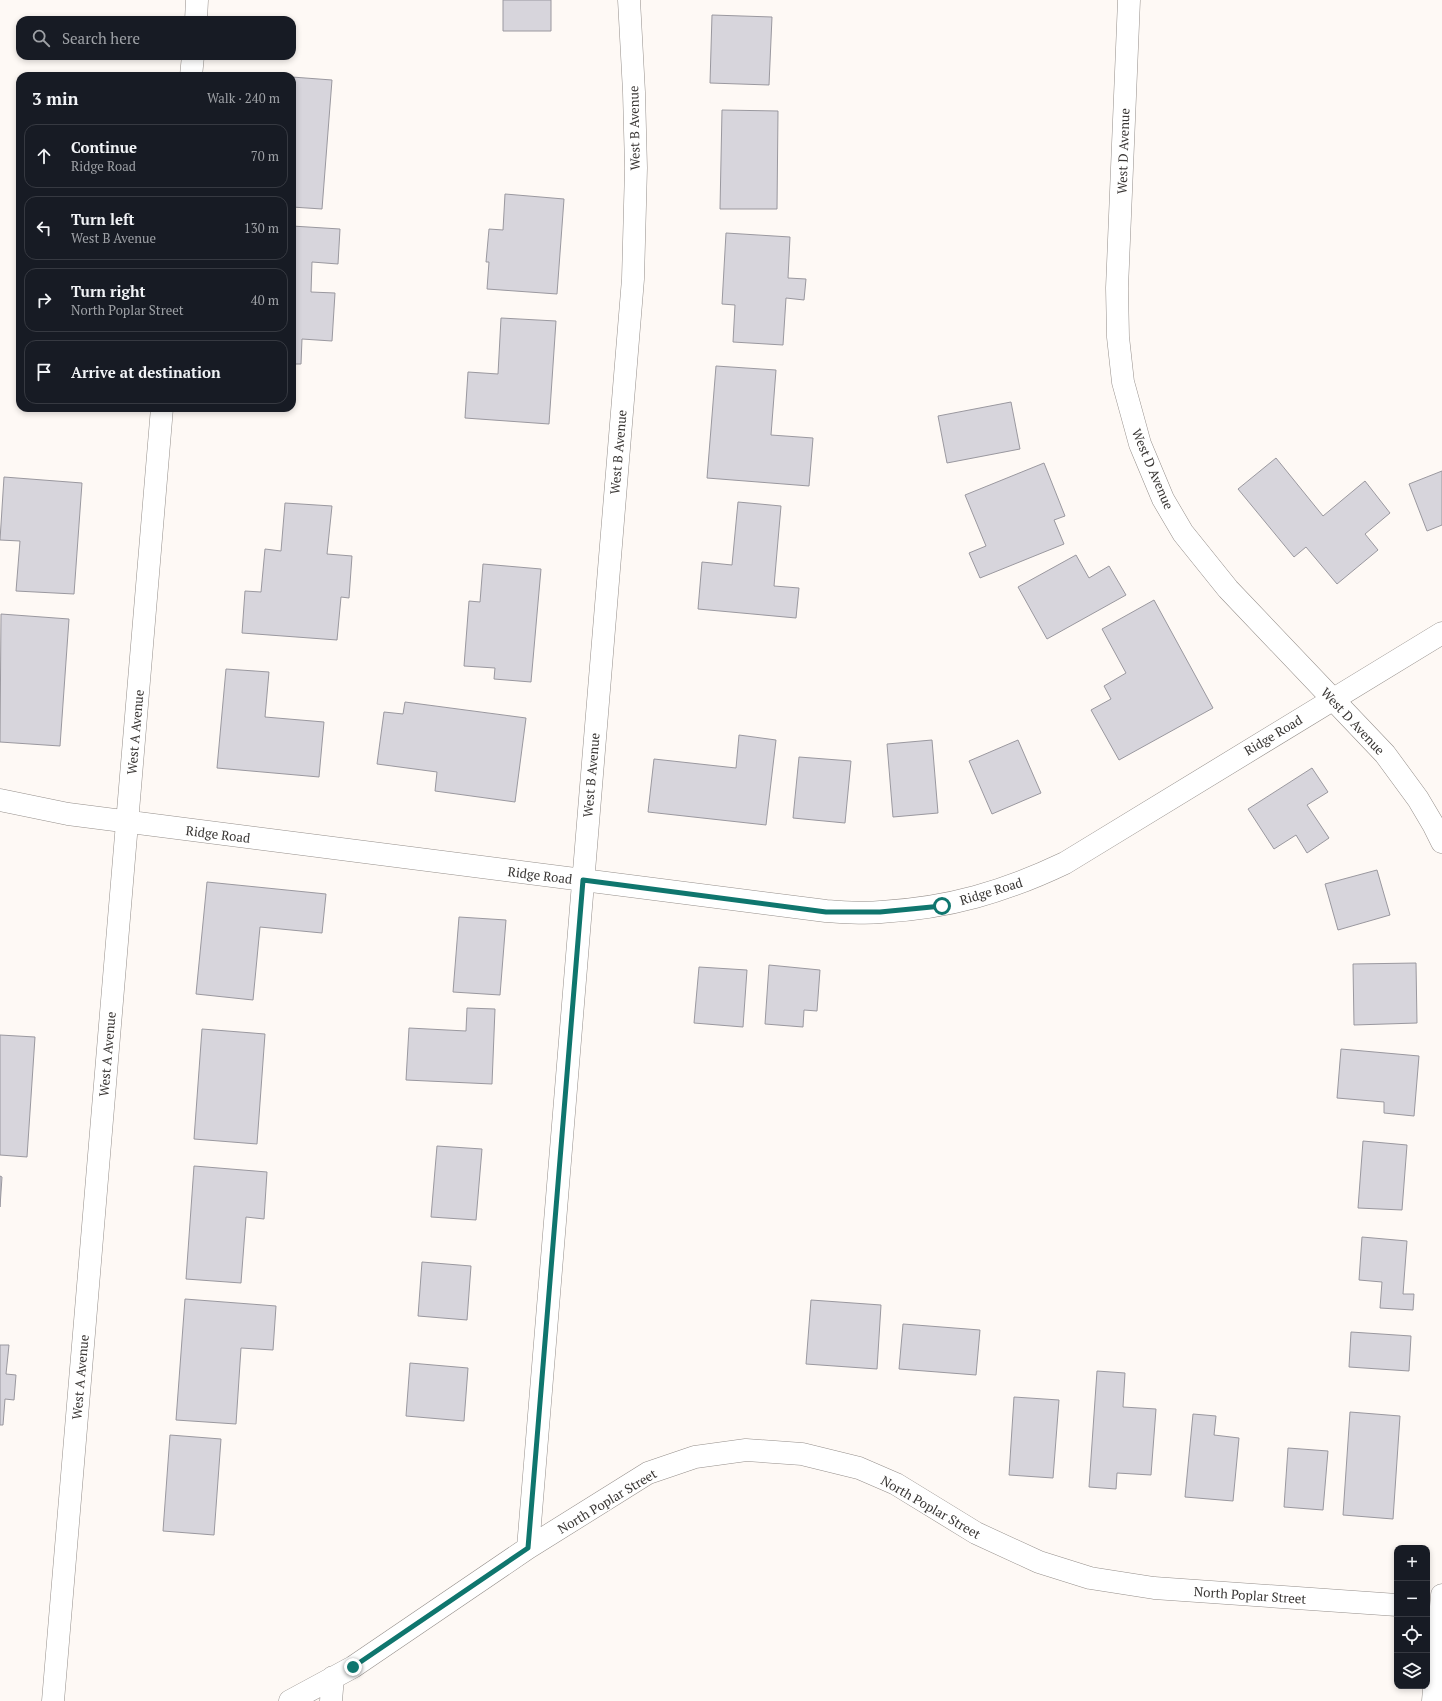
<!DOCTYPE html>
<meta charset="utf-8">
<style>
body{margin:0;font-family:"PT Serif",serif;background:#20242c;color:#f1f3f6}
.controls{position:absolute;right:12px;bottom:12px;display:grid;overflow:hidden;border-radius:8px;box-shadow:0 2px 6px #0003}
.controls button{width:36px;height:36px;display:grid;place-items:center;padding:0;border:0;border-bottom:1px solid #363941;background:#171b24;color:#f1f3f6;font:20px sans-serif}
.stop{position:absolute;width:12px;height:12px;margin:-9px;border:3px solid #0f766e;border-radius:50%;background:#fff}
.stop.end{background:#0f766e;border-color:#fff;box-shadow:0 1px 4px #0008}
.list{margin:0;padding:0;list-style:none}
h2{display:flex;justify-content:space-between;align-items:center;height:52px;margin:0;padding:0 16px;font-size:17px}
h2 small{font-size:13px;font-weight:400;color:#9ea1a6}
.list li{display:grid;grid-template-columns:26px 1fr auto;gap:12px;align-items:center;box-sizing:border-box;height:64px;margin:0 8px 8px;padding:0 8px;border:1px solid #363941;border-radius:12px}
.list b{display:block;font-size:15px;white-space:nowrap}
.list p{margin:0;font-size:13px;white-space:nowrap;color:#9ea1a6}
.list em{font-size:13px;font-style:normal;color:#9ea1a6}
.icon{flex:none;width:22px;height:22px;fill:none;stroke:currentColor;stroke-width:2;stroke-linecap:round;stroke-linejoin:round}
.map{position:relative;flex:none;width:1442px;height:1701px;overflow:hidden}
.search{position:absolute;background:#171b24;box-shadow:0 2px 6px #0003;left:16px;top:16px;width:280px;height:44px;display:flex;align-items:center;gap:10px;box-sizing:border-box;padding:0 14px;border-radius:12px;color:#9ea1a6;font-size:15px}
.panel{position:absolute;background:#171b24;box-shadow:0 2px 6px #0003;left:16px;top:72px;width:280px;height:340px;border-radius:12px}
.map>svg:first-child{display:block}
</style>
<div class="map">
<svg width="1442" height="1701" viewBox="0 0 1442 1701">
<rect width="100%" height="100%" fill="#fef9f5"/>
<!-- building -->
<path fill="#d7d5dc" stroke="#9a989f" d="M 503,0 L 551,0 L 551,31 L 503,31 Z
M 712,15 L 772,17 L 769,85 L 710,83 Z
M 292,77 L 332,80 L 322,209 L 292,207 Z
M 722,110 L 778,111 L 777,209 L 720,209 Z
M 505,194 L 564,199 L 557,294 L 487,289 L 489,262 L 486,262 L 489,229 L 503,230 Z
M 292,226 L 340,229 L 338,264 L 312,262 L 311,292 L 335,293 L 332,341 L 302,339 L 301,364 L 292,364 Z
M 726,233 L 790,237 L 788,278 L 806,279 L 804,300 L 786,298 L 783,345 L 733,342 L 735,305 L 722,304 Z
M 501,318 L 556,321 L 549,424 L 465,418 L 468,372 L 498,374 Z
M 716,366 L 776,370 L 771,435 L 813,438 L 809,486 L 707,478 Z
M 1011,402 L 1020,449 L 947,463 L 938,416 Z
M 1276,458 L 1323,516 L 1365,481 L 1390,513 L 1365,534 L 1378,550 L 1337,584 L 1306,547 L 1294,557 L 1238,489 Z
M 1044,463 L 1065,516 L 1054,520 L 1064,544 L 980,578 L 969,553 L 986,546 L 965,495 Z
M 1442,471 L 1442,525 L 1427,531 L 1409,484 Z
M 4,477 L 82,483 L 74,594 L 16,591 L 20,541 L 0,540 Z
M 738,502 L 781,506 L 774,586 L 799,588 L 796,618 L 698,609 L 702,562 L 732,565 Z
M 285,503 L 332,506 L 327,554 L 352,556 L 349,598 L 341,597 L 337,640 L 242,633 L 245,591 L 261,592 L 265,549 L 281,551 Z
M 1076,555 L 1089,578 L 1109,566 L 1126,595 L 1047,639 L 1018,587 Z
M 483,564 L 541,569 L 531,682 L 494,679 L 495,668 L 464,666 L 469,601 L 480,602 Z
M 1154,600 L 1213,708 L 1119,760 L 1091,710 L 1111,699 L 1104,686 L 1126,673 L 1102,629 Z
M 1,614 L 69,619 L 60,746 L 0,742 Z
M 226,669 L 269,672 L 265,717 L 324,722 L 319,777 L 217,768 Z
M 405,702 L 526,718 L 515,802 L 435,791 L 437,772 L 377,764 L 384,712 L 403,714 Z
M 739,735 L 776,740 L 766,825 L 648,812 L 654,759 L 736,768 Z
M 932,740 L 938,813 L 893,817 L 887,744 Z
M 1018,740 L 1041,793 L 992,814 L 969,761 Z
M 799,757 L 851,761 L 845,823 L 793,818 Z
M 1312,768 L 1328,792 L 1307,805 L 1329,838 L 1307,853 L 1296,835 L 1274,849 L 1248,809 Z
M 1377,870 L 1390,915 L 1338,930 L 1325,884 Z
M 207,882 L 326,894 L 322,933 L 260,927 L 253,1000 L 196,994 Z
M 459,917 L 506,920 L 500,995 L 453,992 Z
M 1416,963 L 1417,1023 L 1354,1025 L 1353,964 Z
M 769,965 L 820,970 L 817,1011 L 804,1010 L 803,1027 L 765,1024 Z
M 699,967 L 747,970 L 743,1027 L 694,1023 Z
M 467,1008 L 495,1009 L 492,1084 L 406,1080 L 409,1028 L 466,1031 Z
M 202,1029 L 265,1034 L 257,1144 L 194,1139 Z
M 0,1035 L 35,1037 L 27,1157 L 0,1155 Z
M 1341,1049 L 1419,1056 L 1414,1116 L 1384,1113 L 1384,1102 L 1337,1098 Z
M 1363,1141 L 1407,1145 L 1402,1210 L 1358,1208 Z
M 437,1146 L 482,1149 L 476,1220 L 431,1217 Z
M 194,1166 L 267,1172 L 264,1219 L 246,1217 L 241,1283 L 186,1279 Z
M 0,1176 L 2,1177 L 0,1207 Z
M 1362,1237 L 1407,1241 L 1403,1294 L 1414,1294 L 1413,1310 L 1380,1308 L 1382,1282 L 1359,1280 Z
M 422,1262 L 471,1266 L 467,1320 L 418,1316 Z
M 185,1299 L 276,1306 L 273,1350 L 241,1348 L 236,1424 L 176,1420 Z
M 811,1300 L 881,1305 L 877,1369 L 806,1364 Z
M 903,1324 L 980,1330 L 976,1375 L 899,1369 Z
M 1351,1332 L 1411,1336 L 1409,1371 L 1349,1367 Z
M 0,1345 L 9,1345 L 6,1374 L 16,1375 L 14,1400 L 5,1399 L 3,1425 L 0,1425 Z
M 410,1363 L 468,1368 L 464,1421 L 406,1416 Z
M 1097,1371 L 1125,1373 L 1123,1407 L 1156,1409 L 1151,1475 L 1117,1473 L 1116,1489 L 1089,1487 Z
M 1014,1397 L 1059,1400 L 1053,1478 L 1009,1475 Z
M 1350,1412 L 1400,1416 L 1393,1519 L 1343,1515 Z
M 1193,1414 L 1216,1416 L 1214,1435 L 1239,1438 L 1233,1501 L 1185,1497 Z
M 170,1435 L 221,1439 L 214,1535 L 163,1531 Z
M 1288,1448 L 1328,1451 L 1323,1510 L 1284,1507 Z"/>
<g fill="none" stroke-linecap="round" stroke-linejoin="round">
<!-- minor casing -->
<g stroke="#958f8b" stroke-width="23">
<path id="minor" d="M 196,20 L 197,0
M 191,76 L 193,56
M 0,800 L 68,814 L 826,911 C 844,912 863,914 881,912 C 949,908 1004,892 1065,863 L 1442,633
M 528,1548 L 633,279 L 636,168 L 634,92 L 629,0
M 53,1701 L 162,408
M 290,1701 L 353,1667 L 528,1548 L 648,1473 L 695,1457 L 746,1450 L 802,1454 L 859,1468 L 896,1484 L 976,1533 L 1039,1562 L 1090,1578 L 1154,1588 L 1397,1605
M 331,1701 L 333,1677"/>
</g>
<!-- tertiary casing -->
<g stroke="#958f8b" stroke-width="23">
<path id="tertiary" d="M 1129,0 L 1117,288 L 1118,337 L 1123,382 L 1140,444 L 1163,499 L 1183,533 L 1228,589 L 1385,754 L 1418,799 L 1434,826 L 1442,842
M 1433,1701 L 1442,1595"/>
</g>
<!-- minor -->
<use href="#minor" stroke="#fff" stroke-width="22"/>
<!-- tertiary -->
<use href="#tertiary" stroke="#fff" stroke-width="22"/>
</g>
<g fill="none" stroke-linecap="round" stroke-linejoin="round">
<!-- route -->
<path stroke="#0f766e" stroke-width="5" d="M 353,1667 L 528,1548 L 583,880 L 826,912 L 880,912 L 942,906"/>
</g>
<g text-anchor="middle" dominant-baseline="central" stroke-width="3" stroke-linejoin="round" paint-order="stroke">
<!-- street labels -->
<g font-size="13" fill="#393634" stroke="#fff">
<text transform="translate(634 128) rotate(-91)">West B Avenue</text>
<text transform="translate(1123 151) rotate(-88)">West D Avenue</text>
<text transform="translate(618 452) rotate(-85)">West B Avenue</text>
<text transform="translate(1153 469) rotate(67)">West D Avenue</text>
<text transform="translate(1353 721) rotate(47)">West D Avenue</text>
<text transform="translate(135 732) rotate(-85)">West A Avenue</text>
<text transform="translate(1273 735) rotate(-31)">Ridge Road</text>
<text transform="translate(591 775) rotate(-85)">West B Avenue</text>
<text transform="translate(218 834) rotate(7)">Ridge Road</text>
<text transform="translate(540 875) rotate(7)">Ridge Road</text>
<text transform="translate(991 891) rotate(-17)">Ridge Road</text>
<text transform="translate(107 1054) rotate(-85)">West A Avenue</text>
<text transform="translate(80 1377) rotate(-85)">West A Avenue</text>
<text transform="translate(607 1501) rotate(-31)">North Poplar Street</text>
<text transform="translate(931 1507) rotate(30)">North Poplar Street</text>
<text transform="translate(1250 1595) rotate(4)">North Poplar Street</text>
</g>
</g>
</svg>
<div class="controls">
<button>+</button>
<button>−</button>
<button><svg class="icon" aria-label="locate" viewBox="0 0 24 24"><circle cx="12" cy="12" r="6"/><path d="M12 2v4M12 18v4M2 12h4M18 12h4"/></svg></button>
<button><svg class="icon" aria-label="layers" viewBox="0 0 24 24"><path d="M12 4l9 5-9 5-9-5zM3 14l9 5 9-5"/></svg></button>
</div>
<div class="stop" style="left:942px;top:906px"></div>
<div class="stop end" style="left:353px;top:1667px"></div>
<div class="search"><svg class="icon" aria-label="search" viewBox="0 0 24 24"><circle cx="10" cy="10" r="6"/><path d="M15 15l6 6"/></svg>Search here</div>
<section class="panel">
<h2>3 min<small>Walk · 240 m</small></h2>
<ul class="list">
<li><svg class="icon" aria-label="ahead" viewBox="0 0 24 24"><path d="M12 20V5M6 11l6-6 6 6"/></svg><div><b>Continue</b><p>Ridge Road</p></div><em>70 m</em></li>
<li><svg class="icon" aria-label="left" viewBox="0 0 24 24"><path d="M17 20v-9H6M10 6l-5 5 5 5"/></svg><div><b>Turn left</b><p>West B Avenue</p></div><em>130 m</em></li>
<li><svg class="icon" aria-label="right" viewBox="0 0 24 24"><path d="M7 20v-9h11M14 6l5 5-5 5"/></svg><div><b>Turn right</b><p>North Poplar Street</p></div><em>40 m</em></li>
<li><svg class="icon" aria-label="arrive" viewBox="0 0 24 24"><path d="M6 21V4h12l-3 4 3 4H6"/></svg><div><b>Arrive at destination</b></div></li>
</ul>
</section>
</div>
